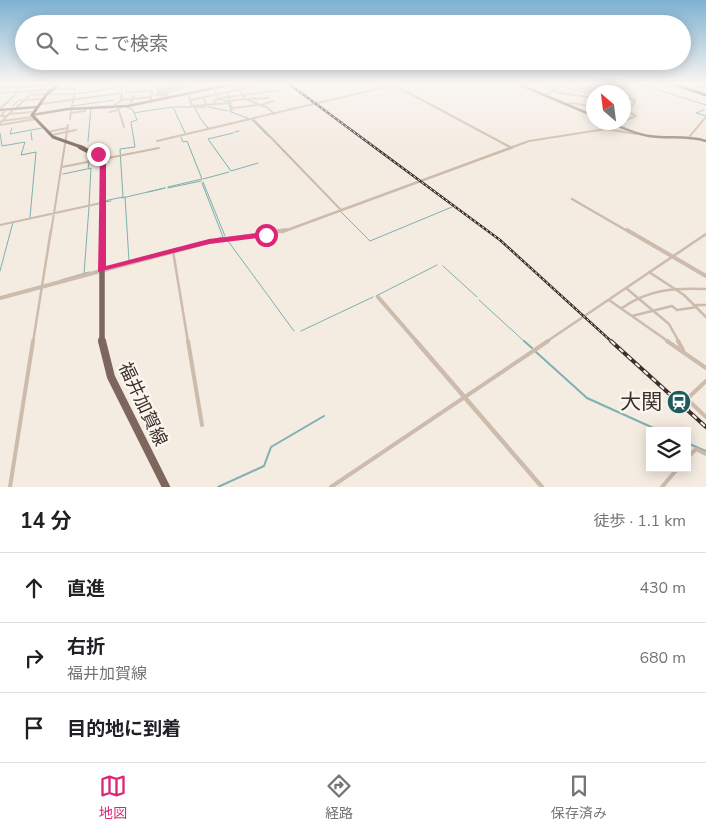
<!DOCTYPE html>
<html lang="ja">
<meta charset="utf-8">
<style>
body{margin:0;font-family:"Nunito Sans","Noto Sans JP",sans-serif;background:#f2f2f2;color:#202124}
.controls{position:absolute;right:15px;bottom:15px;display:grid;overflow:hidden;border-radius:0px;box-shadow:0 2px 12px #0003}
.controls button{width:45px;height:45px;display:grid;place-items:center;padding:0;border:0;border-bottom:1px solid #e0e0e0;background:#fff;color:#202124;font:25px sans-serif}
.compass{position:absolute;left:586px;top:85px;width:45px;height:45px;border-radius:50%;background:#fff;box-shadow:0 2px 12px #0003;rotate:332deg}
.stop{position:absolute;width:15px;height:15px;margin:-11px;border:4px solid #db2777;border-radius:50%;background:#fff}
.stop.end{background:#db2777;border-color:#fff;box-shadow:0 1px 5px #0008}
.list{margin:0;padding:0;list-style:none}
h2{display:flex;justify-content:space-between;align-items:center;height:65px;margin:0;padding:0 20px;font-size:21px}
h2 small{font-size:16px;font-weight:400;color:#757577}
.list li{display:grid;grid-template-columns:32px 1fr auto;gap:15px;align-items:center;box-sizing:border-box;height:70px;padding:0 20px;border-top:1px solid #e0e0e0}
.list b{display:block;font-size:19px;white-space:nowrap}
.list p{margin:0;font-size:16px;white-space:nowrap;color:#757577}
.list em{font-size:16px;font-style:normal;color:#757577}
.icon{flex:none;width:28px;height:28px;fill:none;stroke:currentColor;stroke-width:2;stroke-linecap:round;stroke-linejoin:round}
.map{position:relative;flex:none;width:706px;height:487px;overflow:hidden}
.search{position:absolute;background:#fff;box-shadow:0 2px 12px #0003;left:15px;right:15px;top:15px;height:55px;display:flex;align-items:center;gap:12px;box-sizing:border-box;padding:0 18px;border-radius:28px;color:#757577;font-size:19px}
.sheet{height:275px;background:#fff}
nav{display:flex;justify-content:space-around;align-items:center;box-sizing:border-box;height:70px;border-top:1px solid #e0e0e0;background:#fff;font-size:14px;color:#757577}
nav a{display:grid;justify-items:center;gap:2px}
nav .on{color:#db2777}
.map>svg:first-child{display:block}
</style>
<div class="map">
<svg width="706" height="487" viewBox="0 0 706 487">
<rect width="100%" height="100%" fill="#f4ebe1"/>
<!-- green -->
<path fill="#b8c4a0" d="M 173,84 L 190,84 L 180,91 L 169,93 L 168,97 L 155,96 L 157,90 L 153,87 Z"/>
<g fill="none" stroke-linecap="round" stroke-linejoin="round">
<!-- stream-far1 -->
<path stroke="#7fb0b2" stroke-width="1" d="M 118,84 L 122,87 L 122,99
M 543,84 L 548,86
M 556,84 L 549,87 L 556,89
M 593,84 L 613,89
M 640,84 L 706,105
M 695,84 L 706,88
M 0,88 L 55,85
M 215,90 L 218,99 L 227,101
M 2,92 L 10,88
M 49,94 L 72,94
M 75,94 L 121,87
M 229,104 L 231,112 L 250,119
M 13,106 L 19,100 L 23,100
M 73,106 L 114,100
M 175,107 L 191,107
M 209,107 L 228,111
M 152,110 L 173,107 L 185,133
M 704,110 L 696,113 L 706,116
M 134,113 L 151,110
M 200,117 L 194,107 L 206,107
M 200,118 L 208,128
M 252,120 L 269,137
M 12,128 L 10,134 L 42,128
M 31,132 L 32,140
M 235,132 L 239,131
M 0,133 L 2,146 L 25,142 L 21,155 L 36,152 L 30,217
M 233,133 L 208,139 L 231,171 L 258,163
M 88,141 L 91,107
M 88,161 L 90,155
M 89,163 L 88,169 L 91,168 L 89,205
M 63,174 L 87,169
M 203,179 L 229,172
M 203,182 L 225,236
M 168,187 L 202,179 L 187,141 L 183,142 L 181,137
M 168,188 L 201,181
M 148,192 L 165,188
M 125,197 L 129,261 L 177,248
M 122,198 L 165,188
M 104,201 L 123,197 L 120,149 L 135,147 L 131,122 L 137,120 L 133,110 L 127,107
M 105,202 L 111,201
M 340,211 L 370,241 L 452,207
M 228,241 L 294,331
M 180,248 L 223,237 L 202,183
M 443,266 L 477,297
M 0,271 L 13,222
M 84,274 L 89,207
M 61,280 L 89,272
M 376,296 L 437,265
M 479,300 L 525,342
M 301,331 L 373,297"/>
<!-- stream -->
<path stroke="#7fb0b2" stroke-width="2" d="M 524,341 L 532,348
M 536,352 L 587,398 L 660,431
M 687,443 L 706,451
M 218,487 L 264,466 L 271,447 L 324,416"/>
<!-- minor-far2 -->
<path stroke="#cdbbac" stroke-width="2" d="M 234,84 L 246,99 L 268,108 L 274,114
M 576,84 L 608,92
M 394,85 L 510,147
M 563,86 L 576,90
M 580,88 L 595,92
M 577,90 L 594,95
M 126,91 L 130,84
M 126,92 L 153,91 L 150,102
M 554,92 L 594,98
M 607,92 L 629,84
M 0,93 L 75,88 L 70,119
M 228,93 L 232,110
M 188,94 L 192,106 L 229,103
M 32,95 L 47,94
M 545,95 L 566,84
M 624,96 L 635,100 L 633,105 L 628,107 L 624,104
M 204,97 L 206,106
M 248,99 L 269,98
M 27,100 L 43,99
M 191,100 L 262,84
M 228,101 L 246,99
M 41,104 L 121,93 L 121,100
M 115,105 L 121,100 L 150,97
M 130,105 L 134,96
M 215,105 L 214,101 L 221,98 L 279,90
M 261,105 L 273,101
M 566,105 L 572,103 L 594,107
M 121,107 L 118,108 L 124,127
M 1,108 L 17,93
M 232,108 L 258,105
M 6,109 L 1,116 L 6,116
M 15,109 L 32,93
M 624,111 L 635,115
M 110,112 L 118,110
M 70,113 L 85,111 L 85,108
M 9,114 L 32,112
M 253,119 L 341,210
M 2,121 L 33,117
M 624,121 L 636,116
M 0,123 L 14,109
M 0,125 L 36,119
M 48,132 L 67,128
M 66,132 L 76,130
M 52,135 L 66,132
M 157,141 L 394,85
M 62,167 L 159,148
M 0,225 L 101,203
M 51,232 L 68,125"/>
<!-- minor-far1 -->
<path stroke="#cdbbac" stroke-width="2.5" d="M 173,251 L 188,342
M 649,272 L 684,295 L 706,317
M 626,288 L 669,324 L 679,342
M 609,300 L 669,342
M 695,305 L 706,305
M 622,308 C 649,289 674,288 706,289
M 632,316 L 672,306 L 677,310 L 697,307
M 33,342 L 51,230
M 546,342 L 706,234"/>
<!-- minor -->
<path stroke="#cdbbac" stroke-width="4" d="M 188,341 L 202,425
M 667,341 L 706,368
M 678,341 L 683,350
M 706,381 L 687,399 L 706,417
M 687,458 L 696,449 L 706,454
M 10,487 L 33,341
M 331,487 L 548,341
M 662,487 L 678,468"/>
<!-- tertiary-far3 -->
<path stroke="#cdbbac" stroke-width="2" d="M 690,136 L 706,117
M 510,148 L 529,141 L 606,129 L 636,134"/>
<!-- tertiary-far2 -->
<path stroke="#cdbbac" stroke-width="2.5" d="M 572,199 L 629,232
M 282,232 L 513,147"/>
<!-- tertiary-far1 -->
<path stroke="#cdbbac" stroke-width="4" d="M 627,230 L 706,276
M 378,297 L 417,342
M 0,298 L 209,242 L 286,230"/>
<!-- tertiary -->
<path stroke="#cdbbac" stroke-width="4.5" d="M 416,341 L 542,487"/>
<!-- secondary -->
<path stroke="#a18a7d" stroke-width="2.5" d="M 518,84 L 594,116
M 0,110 L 36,107
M 32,115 L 68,109 L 128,106 L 233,84
M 608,122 C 621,127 635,134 649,136 C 669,139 687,135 706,141"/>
<!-- primary-far3 -->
<path stroke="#7d675c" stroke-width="3" d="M 59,84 L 47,94 L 32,115 L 53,137 L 84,148
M 673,84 L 706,95"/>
<!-- primary-far2 -->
<path stroke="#7d675c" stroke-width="4.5" d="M 80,147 L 102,158 L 102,232"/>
<!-- primary-far1 -->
<path stroke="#7d675c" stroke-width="5.5" d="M 102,230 L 102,342"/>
<!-- primary -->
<path stroke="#7d675c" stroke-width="8" d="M 102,341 L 111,377 L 166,487"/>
<!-- rail-far1 casing -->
<g stroke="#3b302b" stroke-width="2.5">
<path id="rail-far1" d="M 289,84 L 500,240 L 612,342"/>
</g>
<!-- rail casing -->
<g stroke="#3b302b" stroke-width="4">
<path id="rail" d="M 611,341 L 706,427"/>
</g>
<!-- rail-far1 -->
<use href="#rail-far1" stroke="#fbf5ee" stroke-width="1" stroke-dasharray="2.5" stroke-linecap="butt"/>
<!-- rail -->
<use href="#rail" stroke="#fbf5ee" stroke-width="2" stroke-dasharray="5.5" stroke-linecap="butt"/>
</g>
<!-- sky -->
<linearGradient id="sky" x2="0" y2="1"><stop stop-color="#7eb2d2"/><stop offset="0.55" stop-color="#faf6f2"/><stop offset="1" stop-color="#faf6f2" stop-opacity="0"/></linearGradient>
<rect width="706" height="152" fill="url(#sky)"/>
<!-- route -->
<path fill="#db2777" d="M 96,153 L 101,153 L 106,165 L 106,266 L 209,239 L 266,232 L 270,235 L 266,237 L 209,244 L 98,272 L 100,165 Z"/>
<!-- icons -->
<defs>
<g id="station-disc" transform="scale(1.25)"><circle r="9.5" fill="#1f5a5e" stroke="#fbf5ee"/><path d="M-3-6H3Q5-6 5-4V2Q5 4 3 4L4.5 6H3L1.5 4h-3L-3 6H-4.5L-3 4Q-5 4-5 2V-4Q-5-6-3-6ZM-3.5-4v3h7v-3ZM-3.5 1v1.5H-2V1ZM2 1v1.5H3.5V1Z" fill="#fff"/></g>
</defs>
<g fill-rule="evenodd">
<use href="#station-disc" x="679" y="402"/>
</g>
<g text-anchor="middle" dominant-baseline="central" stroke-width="5" stroke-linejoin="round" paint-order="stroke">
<!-- street labels -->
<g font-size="18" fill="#3b302b" stroke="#fbf5ee">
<text transform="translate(143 404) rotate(65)">福井加賀線</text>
</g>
<!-- near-poi labels -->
<g font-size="21" fill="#3b302b" stroke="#fbf5ee" text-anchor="end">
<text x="662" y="402">大関</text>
</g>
</g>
</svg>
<div class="controls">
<button><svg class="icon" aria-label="layers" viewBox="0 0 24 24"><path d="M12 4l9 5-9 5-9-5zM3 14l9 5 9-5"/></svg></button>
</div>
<svg class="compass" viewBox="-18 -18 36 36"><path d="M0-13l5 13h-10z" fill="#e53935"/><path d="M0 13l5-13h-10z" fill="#757577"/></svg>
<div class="stop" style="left:266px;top:235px"></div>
<div class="stop end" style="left:98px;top:154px"></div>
<div class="search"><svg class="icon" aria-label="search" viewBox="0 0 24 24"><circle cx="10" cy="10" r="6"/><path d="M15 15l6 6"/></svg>ここで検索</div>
</div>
<section class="sheet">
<h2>14 分<small>徒歩 · 1.1 km</small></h2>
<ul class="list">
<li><svg class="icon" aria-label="ahead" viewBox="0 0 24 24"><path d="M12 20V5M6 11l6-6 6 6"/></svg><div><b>直進</b></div><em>430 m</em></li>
<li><svg class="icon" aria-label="right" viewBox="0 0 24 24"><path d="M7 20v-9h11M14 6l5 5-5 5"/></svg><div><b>右折</b><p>福井加賀線</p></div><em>680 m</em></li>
<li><svg class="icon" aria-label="arrive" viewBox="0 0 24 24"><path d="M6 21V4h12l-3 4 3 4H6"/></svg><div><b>目的地に到着</b></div></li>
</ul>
</section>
<nav>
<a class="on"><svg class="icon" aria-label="map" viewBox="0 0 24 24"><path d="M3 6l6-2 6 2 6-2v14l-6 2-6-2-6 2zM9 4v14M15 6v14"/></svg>地図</a>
<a><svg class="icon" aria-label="directions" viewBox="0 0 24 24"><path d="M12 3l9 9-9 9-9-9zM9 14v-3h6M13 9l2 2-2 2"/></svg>経路</a>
<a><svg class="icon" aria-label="saved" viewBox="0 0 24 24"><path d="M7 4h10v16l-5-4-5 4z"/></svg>保存済み</a>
</nav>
